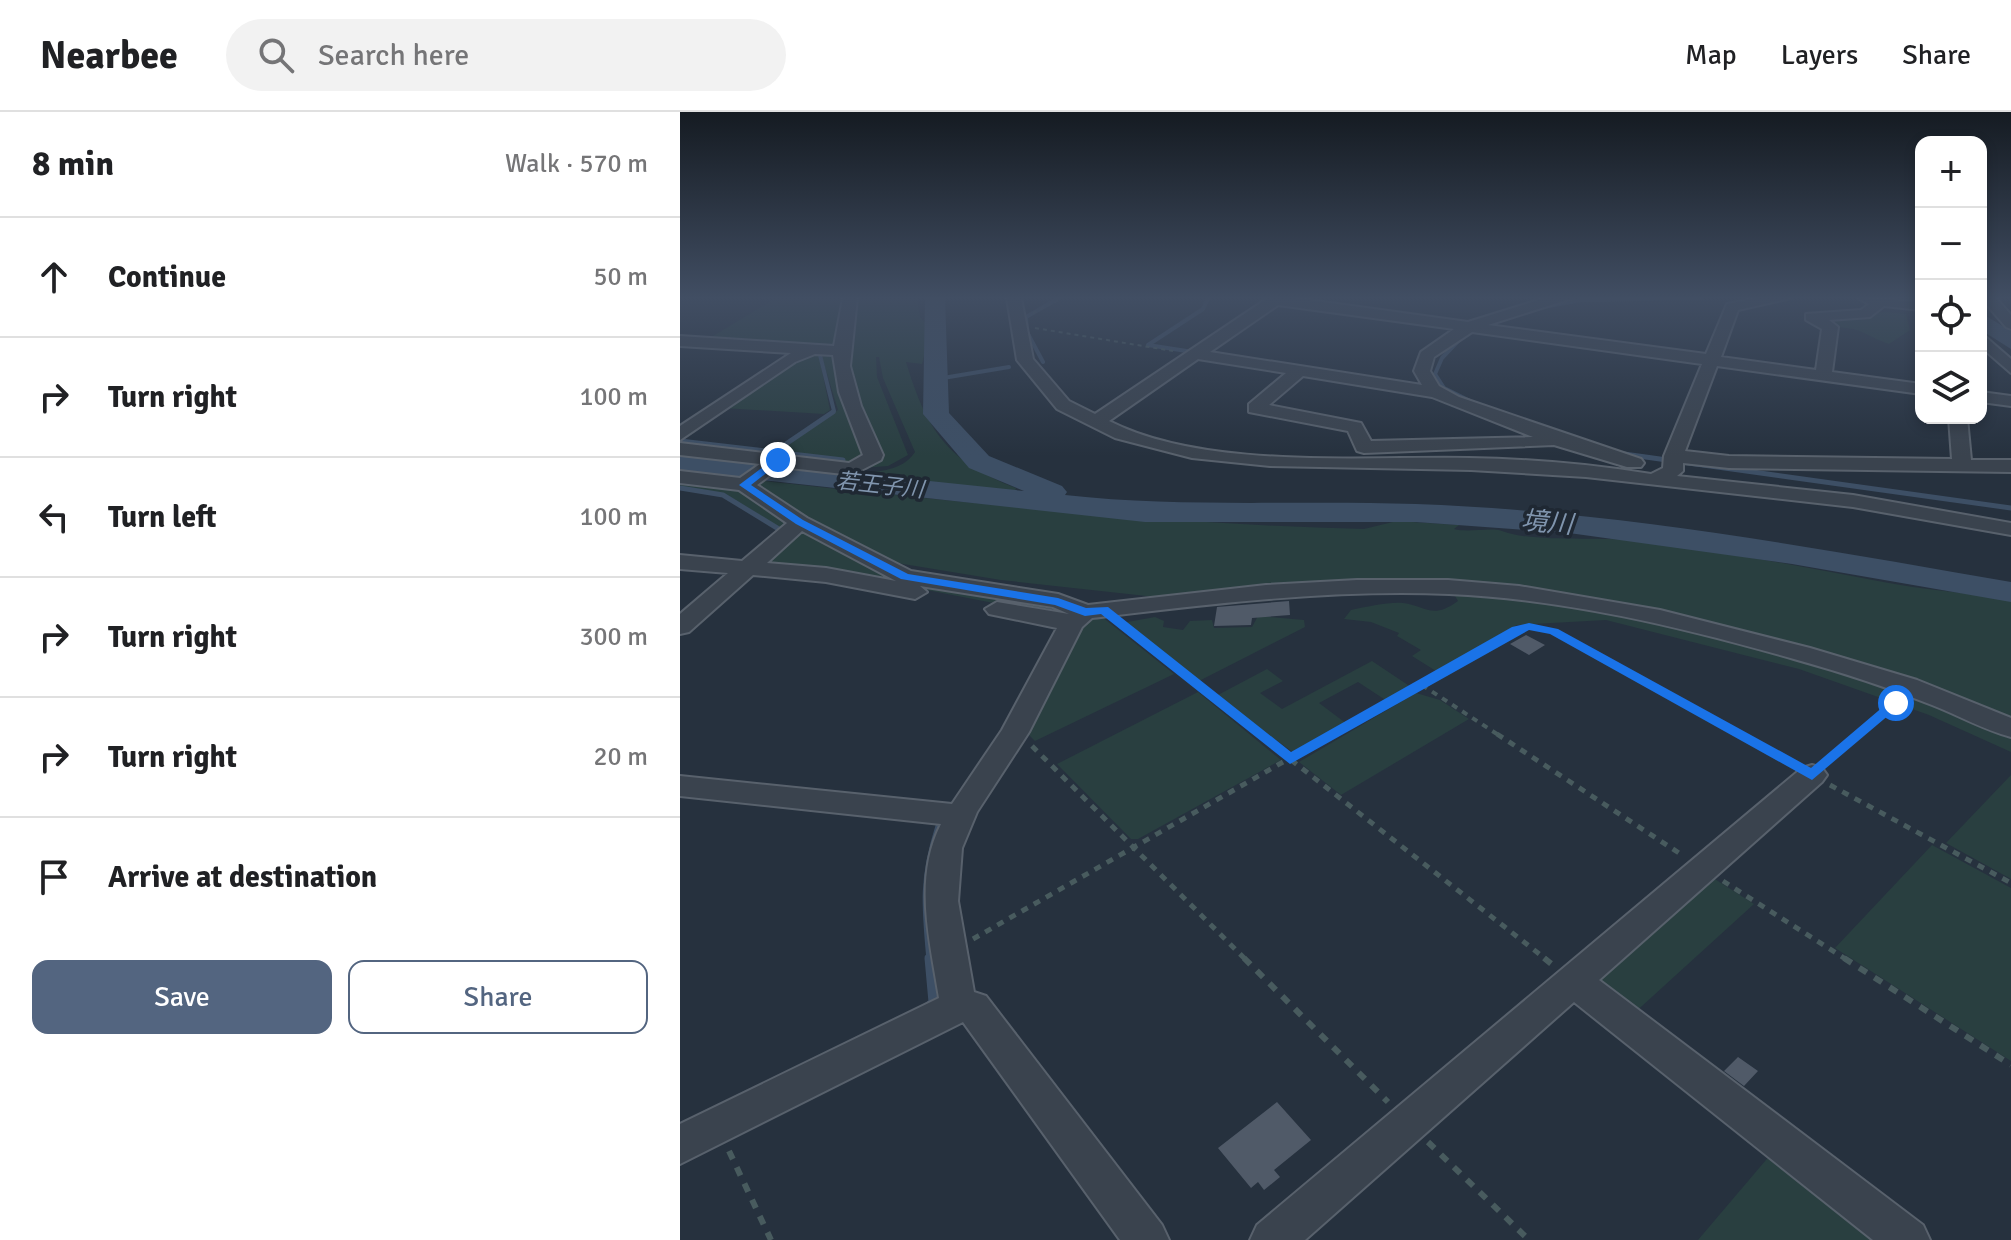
<!DOCTYPE html>
<meta charset="utf-8">
<style>
body{margin:0;font-family:Signika,"Noto Sans JP",sans-serif;background:#f2f2f2;color:#202124}
.controls{position:absolute;right:24px;top:24px;display:grid;overflow:hidden;border-radius:16px;box-shadow:0 4px 12px #0003}
.controls button{width:72px;height:72px;display:grid;place-items:center;padding:0;border:0;border-bottom:2px solid #e0e0e0;background:#fff;color:#202124;font:40px sans-serif}
.stop{position:absolute;width:24px;height:24px;margin:-18px;border:6px solid #1a73e8;border-radius:50%;background:#fff}
.stop.end{background:#1a73e8;border-color:#fff;box-shadow:0 2px 8px #0008}
.list{margin:0;padding:0;list-style:none}
h2{display:flex;justify-content:space-between;align-items:center;height:104px;margin:0;padding:0 32px;font-size:34px}
h2 small{font-size:26px;font-weight:400;color:#757577}
.list li{display:grid;grid-template-columns:52px 1fr auto;gap:24px;align-items:center;box-sizing:border-box;height:120px;padding:0 32px;border-top:2px solid #e0e0e0}
.list b{display:block;font-size:30px;white-space:nowrap}
.list em{font-size:26px;font-style:normal;color:#757577}
.actions{display:flex;gap:16px;padding:24px 32px}
.actions a{flex:1;padding:18px 0;border:2px solid #536580;border-radius:16px;text-align:center;font-size:28px;color:#536580}
.actions .main{background:#536580;color:#fff}
.icon{flex:none;width:44px;height:44px;fill:none;stroke:currentColor;stroke-width:2;stroke-linecap:round;stroke-linejoin:round}
.map{position:relative;flex:none;width:1331px;height:1128px;overflow:hidden}
header{display:flex;align-items:center;gap:48px;box-sizing:border-box;height:112px;padding:0 40px;background:#fff;border-bottom:2px solid #e0e0e0}
header strong{font-size:38px}
nav{display:flex;gap:44px;margin-inline-start:auto;font-size:28px}
.search{width:560px;height:72px;background:#f2f2f2;display:flex;align-items:center;gap:20px;box-sizing:border-box;padding:0 28px;border-radius:44px;color:#757577;font-size:30px}
main{display:flex}
aside{flex:1;background:#fff}
.map>svg:first-child{display:block}
</style>
<header>
<strong>Nearbee</strong>
<div class="search"><svg class="icon" aria-label="search" viewBox="0 0 24 24"><circle cx="10" cy="10" r="6"/><path d="M15 15l6 6"/></svg>Search here</div>
<nav><a>Map</a><a>Layers</a><a>Share</a></nav>
</header>
<main>
<aside>
<h2>8 min<small>Walk · 570 m</small></h2>
<ul class="list">
<li><svg class="icon" aria-label="ahead" viewBox="0 0 24 24"><path d="M12 20V5M6 11l6-6 6 6"/></svg><div><b>Continue</b></div><em>50 m</em></li>
<li><svg class="icon" aria-label="right" viewBox="0 0 24 24"><path d="M7 20v-9h11M14 6l5 5-5 5"/></svg><div><b>Turn right</b></div><em>100 m</em></li>
<li><svg class="icon" aria-label="left" viewBox="0 0 24 24"><path d="M17 20v-9H6M10 6l-5 5 5 5"/></svg><div><b>Turn left</b></div><em>100 m</em></li>
<li><svg class="icon" aria-label="right" viewBox="0 0 24 24"><path d="M7 20v-9h11M14 6l5 5-5 5"/></svg><div><b>Turn right</b></div><em>300 m</em></li>
<li><svg class="icon" aria-label="right" viewBox="0 0 24 24"><path d="M7 20v-9h11M14 6l5 5-5 5"/></svg><div><b>Turn right</b></div><em>20 m</em></li>
<li><svg class="icon" aria-label="arrive" viewBox="0 0 24 24"><path d="M6 21V4h12l-3 4 3 4H6"/></svg><div><b>Arrive at destination</b></div></li>
</ul>
<div class="actions"><a class="main">Save</a><a>Share</a></div>
</aside>
<div class="map">
<svg width="1331" height="1128" viewBox="0 0 1331 1128">
<rect width="100%" height="100%" fill="#26313e"/>
<!-- green -->
<path fill="#293f40" d="M 96,186 L 163,186 L 160,235 L 28,227 Z
M 174,186 L 237,186 L 240,205 L 251,217 L 242,252 L 226,250 C 247,319 267,349 336,376 L 335,379 L 93,355 L 103,351 C 137,355 213,375 235,340 L 203,266 L 199,245 L 196,245 L 197,265 L 228,343 L 208,354 L 181,356 L 193,350 L 169,266 Z
M 1206,200 L 1226,202 L 1230,218 L 1209,232 C 1198,229 1181,218 1173,217 C 1157,215 1151,214 1136,205 Z
M 138,239 L 150,298 L 144,302 L 42,296 L 113,247 Z
M 152,239 L 188,343 L 179,352 L 0,335 L 0,330 L 163,349 L 100,337 L 158,298 L 141,242 Z
M 0,368 L 61,377 L 109,412 L 105,419 L 46,382 L 0,375 Z
M 76,368 C 279,390 480,412 684,417 L 717,409 L 779,413 L 774,417 C 788,421 811,415 822,419 C 854,431 916,424 958,429 C 1038,438 1118,454 1198,469 C 1242,478 1287,480 1331,489 L 1331,611 L 1145,543 L 781,472 L 494,487 L 321,468 L 217,451 L 164,430 L 72,372 Z
M 118,416 L 218,466 L 371,492 L 378,499 L 365,501 L 149,459 L 83,453 Z
M 772,479 L 886,490 L 1117,542 L 1331,620 L 1331,640 L 1249,603 L 1119,557 L 926,508 L 837,513 L 756,559 L 732,544 L 741,538 L 717,524 L 719,521 L 691,510 L 664,507 L 671,498 C 687,495 707,490 723,491 C 746,494 752,508 778,489 Z
M 421,504 L 494,562 L 355,629 L 344,618 L 401,509 Z
M 578,504 L 624,508 L 625,515 L 517,570 L 442,511 L 475,505 L 484,509 L 483,515 L 503,518 L 510,509 L 532,508 L 534,516 L 572,515 Z
M 692,549 L 731,575 L 707,589 L 678,570 L 639,591 L 667,612 L 614,641 L 536,584 L 587,557 L 603,569 L 580,581 L 602,597 Z
M 518,580 L 601,648 L 458,727 L 451,727 L 377,652 Z
M 736,581 L 760,588 L 789,607 L 661,683 L 619,650 Z
M 1331,663 L 1331,767 L 1266,731 Z
M 1252,733 L 1331,776 L 1331,949 L 1155,836 Z
M 1030,764 L 1074,792 L 951,904 L 910,866 Z
M 1097,1035 L 1215,1128 L 1018,1128 Z"/>
<g fill="none" stroke-linecap="round" stroke-linejoin="round">
<!-- stream-far3 -->
<path stroke="#3d4f65" stroke-width="4" d="M 858,196 L 901,188 L 1022,186
M 781,226 L 762,246 L 755,262 L 764,276 L 790,289
M 513,240 L 468,233 L 523,197 L 528,186
M 140,243 L 154,299 L 150,302
M 363,250 L 347,220 L 346,205 L 379,186
M 257,267 L 329,255"/>
<!-- stream-far2 -->
<path stroke="#3d4f65" stroke-width="5" d="M 0,329 L 163,348
M 97,338 L 153,300
M 944,342 L 1331,396
M 67,359 L 75,353
M 0,376 L 43,383 L 102,419"/>
<!-- stream-far1 -->
<path stroke="#3d4f65" stroke-width="7" d="M 250,848 C 245,794 242,767 259,714"/>
<!-- stream -->
<path stroke="#3d4f65" stroke-width="9" d="M 249,894 L 253,890 L 249,846"/>
<!-- river -->
<path fill="#3d4f65" fill-rule="evenodd" d="M 245,186 L 265,186 L 269,301 L 309,344 L 382,374 L 387,380 L 385,383 C 502,396 618,388 736,392 C 936,399 1134,436 1331,470 L 1331,490 L 1112,452 L 889,421 L 736,410 L 465,410 L 0,359 L 0,343 L 344,379 L 289,356 L 243,302 Z
M 1301,201 L 1331,219 L 1331,237 L 1301,218 Z"/>
</g>
<!-- building -->
<path fill="#505a68" d="M 609,489 L 610,503 L 572,506 L 571,513 L 534,514 L 537,495 Z
M 846,523 L 865,533 L 849,543 L 830,532 Z
M 1058,945 L 1078,959 L 1064,974 L 1044,959 Z
M 597,990 L 631,1028 L 594,1058 L 600,1065 L 584,1078 L 578,1070 L 571,1076 L 538,1036 Z"/>
<g fill="none" stroke-linecap="round" stroke-linejoin="round">
<!-- minor casing -->
<g stroke="#58616c" stroke-width="4">
<path id="minor" d="M 163,186 L 177,186 L 170,254 L 181,294 L 203,343 L 201,348 L 172,363 L 101,355 L 77,373 L 127,406 L 231,459 L 378,482 L 408,493 L 586,473 L 677,468 L 768,468 L 839,474 L 980,498 L 1130,536 L 1237,568 L 1331,606 L 1331,625 C 1304,618 1278,603 1252,593 C 1207,575 1161,560 1114,547 C 1002,515 886,487 769,482 C 650,477 530,492 412,506 L 402,515 L 349,620 L 297,700 L 282,736 L 278,789 L 294,880 L 306,884 L 482,1113 L 489,1128 L 440,1128 L 283,910 L 0,1052 L 0,1012 L 259,886 C 250,829 233,767 261,712 L 0,684 L 0,664 L 272,692 L 322,618 L 377,516 L 309,502 L 305,497 L 317,490 L 389,502 L 373,495 L 240,474 L 247,480 L 235,487 L 146,470 L 73,463 L 9,520 L 0,522 L 0,502 L 48,461 L 0,457 L 0,443 L 62,449 L 107,411 L 59,378 L 0,371 L 0,359 L 60,366 L 80,352 L 0,343 L 0,331 L 169,351 L 183,343 L 159,280 L 153,243 L 135,242 L 115,250 L 0,328 L 0,314 L 111,241 L 0,234 L 0,224 L 154,234 ZM 122,419 L 216,469 L 146,456 L 87,451 Z
M 327,186 L 341,186 L 353,247 L 389,289 L 415,302 L 588,186 L 614,186 L 788,210 L 865,186 L 893,186 L 808,213 L 1026,242 L 1047,192 L 1078,186 L 1111,186 L 1058,198 L 1041,245 L 1136,258 L 1142,217 L 1126,208 L 1126,202 L 1181,198 L 1189,192 L 1178,186 L 1241,190 L 1241,198 L 1204,194 L 1190,205 L 1149,208 L 1158,215 L 1152,260 L 1241,272 L 1241,282 L 1037,254 L 1005,339 L 1049,344 L 1272,347 L 1269,306 L 1287,306 L 1291,348 L 1331,348 L 1331,360 L 1049,356 L 1003,351 L 1003,359 L 997,364 L 1173,383 L 1331,411 L 1331,423 L 1173,395 L 906,365 L 791,358 L 590,354 L 512,346 L 435,326 L 377,297 L 337,248 ZM 598,193 L 774,217 L 741,240 L 734,259 L 742,273 L 530,240 ZM 792,220 L 1022,252 L 984,344 L 983,356 L 971,362 C 911,352 850,347 789,346 C 682,344 526,358 429,309 L 518,247 L 606,261 L 569,292 L 569,300 L 668,319 L 677,339 L 684,341 L 874,333 L 947,355 L 961,355 L 964,351 L 961,347 L 779,285 L 759,274 L 750,259 L 754,245 ZM 623,264 L 752,285 L 853,325 L 691,329 L 681,311 L 589,293 Z
M 1301,186 L 1316,186 L 1331,203 L 1331,217 L 1326,215 Z
M 1301,221 L 1331,247 L 1331,261 L 1301,235 Z
M 1301,280 L 1331,284 L 1331,294 L 1301,290 Z
M 1132,653 L 1142,656 L 1147,663 L 1142,670 L 919,868 L 1243,1113 L 1250,1128 L 1193,1128 L 894,890 L 625,1128 L 570,1128 L 577,1113 L 1122,656 Z"/>
</g>
<!-- path-far3 -->
<path stroke="#485b5e" stroke-width="2" stroke-dasharray="4 4" stroke-linecap="butt" d="M 353,201 L 383,186
M 355,216 L 493,239"/>
<!-- path-far2 -->
<path stroke="#485b5e" stroke-width="4" stroke-dasharray="6 6" stroke-linecap="butt" d="M 440,514 L 580,624
M 742,573 L 820,624
M 649,624 L 836,517 L 849,514 L 874,520 L 1062,624
M 1177,624 L 1216,591"/>
<!-- path-far1 -->
<path stroke="#485b5e" stroke-width="5" stroke-dasharray="7 7" stroke-linecap="butt" d="M 578,622 L 867,848
M 817,622 L 1002,743
M 1058,622 L 1111,651
M 352,634 L 566,848
M 1146,650 L 1179,622
M 1150,673 L 1331,771
M 1043,769 L 1167,848
M 293,827 L 652,622"/>
<!-- path -->
<path stroke="#485b5e" stroke-width="6" stroke-dasharray="9 9" stroke-linecap="butt" d="M 564,846 L 708,990
M 864,846 L 874,854
M 1164,846 L 1331,953
M 748,1030 L 849,1128
M 49,1039 L 91,1128"/>
<!-- minor -->
<use href="#minor" fill="#3a434e" fill-rule="evenodd"/>
</g>
<!-- sky -->
<linearGradient id="sky" x2="0" y2="1"><stop stop-color="#151b22"/><stop offset="0.54" stop-color="#414e63"/><stop offset="1" stop-color="#414e63" stop-opacity="0"/></linearGradient>
<rect width="1331" height="344" fill="url(#sky)"/>
<!-- route -->
<path fill="#1a73e8" d="M 95,346 L 103,348 L 71,373 L 123,408 L 228,462 L 378,486 L 406,496 L 428,495 L 611,640 L 832,515 L 849,511 L 878,517 L 1131,656 L 1211,588 L 1223,591 L 1132,668 L 870,522 L 849,518 L 610,652 L 421,502 L 405,504 L 375,493 L 221,467 L 116,412 L 59,373 Z"/>
<g text-anchor="middle" dominant-baseline="central" stroke-width="7" stroke-linejoin="round" paint-order="stroke">
<!-- far-water labels -->
<g font-size="22" font-style="italic" fill="#8095ae" stroke="#1f2833">
<text transform="translate(200 373) rotate(6)">若王子川</text>
</g>
<!-- water labels -->
<g font-size="26" font-style="italic" fill="#8095ae" stroke="#1f2833">
<text transform="translate(867 411) rotate(5)">境川</text>
</g>
</g>
</svg>
<div class="controls">
<button>+</button>
<button>−</button>
<button><svg class="icon" aria-label="locate" viewBox="0 0 24 24"><circle cx="12" cy="12" r="6"/><path d="M12 2v4M12 18v4M2 12h4M18 12h4"/></svg></button>
<button><svg class="icon" aria-label="layers" viewBox="0 0 24 24"><path d="M12 4l9 5-9 5-9-5zM3 14l9 5 9-5"/></svg></button>
</div>
<div class="stop" style="left:1216px;top:591px"></div>
<div class="stop end" style="left:98px;top:348px"></div>
</div>
</main>
